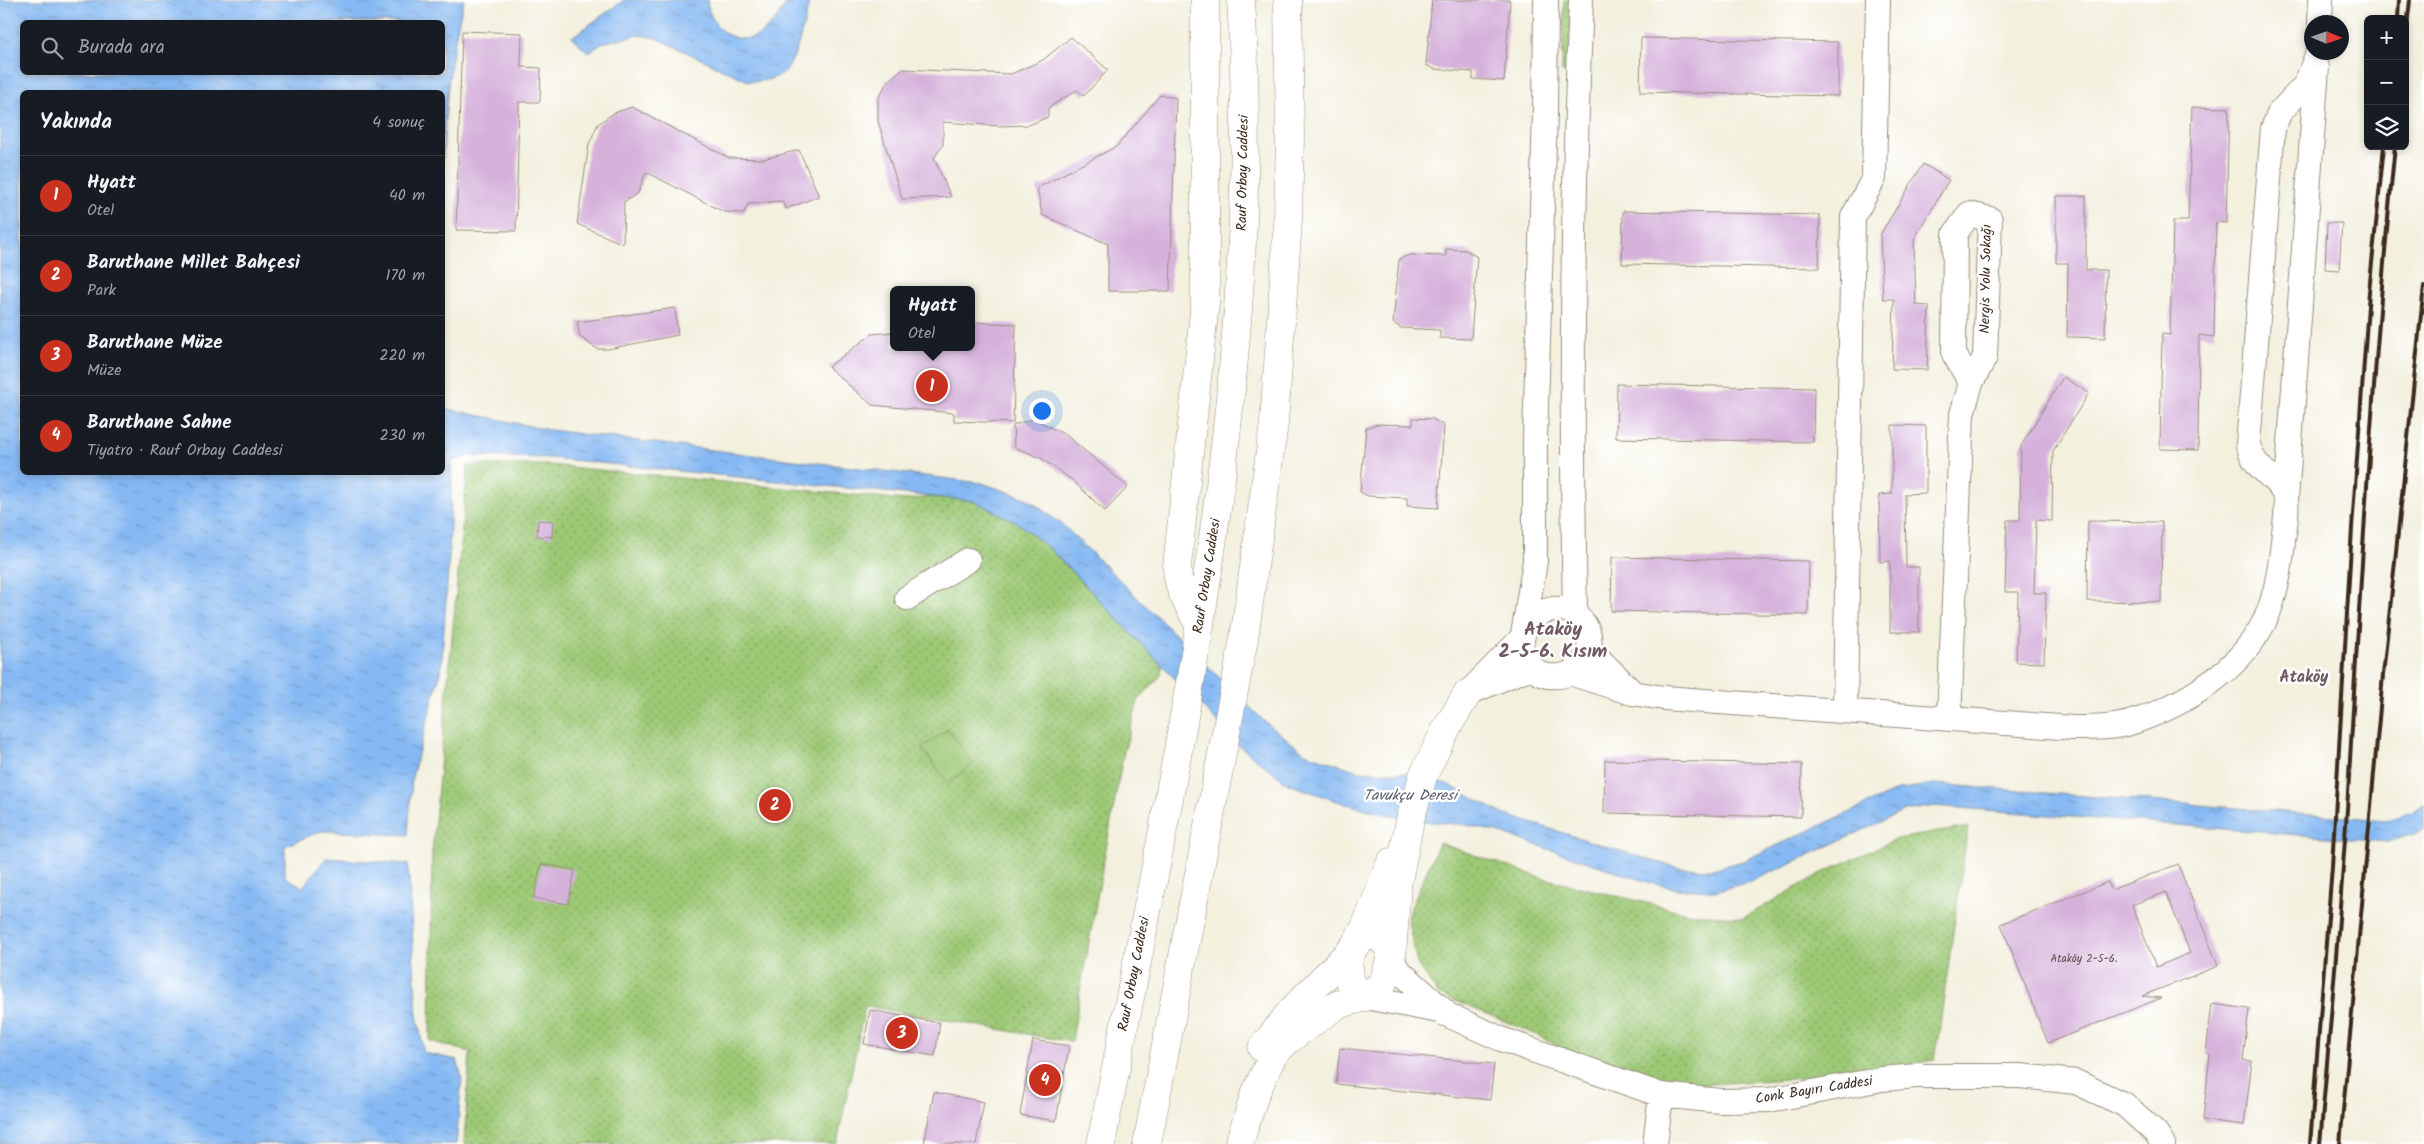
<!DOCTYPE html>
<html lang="tr">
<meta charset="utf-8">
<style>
body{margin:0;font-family:Kalam,sans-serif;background:#242831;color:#f1f3f6}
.controls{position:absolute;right:15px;top:15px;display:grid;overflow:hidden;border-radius:8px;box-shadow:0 2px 8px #0003}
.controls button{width:45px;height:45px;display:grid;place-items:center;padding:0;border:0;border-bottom:1px solid #363941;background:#171b24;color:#f1f3f6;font:25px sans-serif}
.compass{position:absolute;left:2304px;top:15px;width:45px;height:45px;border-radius:50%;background:#171b24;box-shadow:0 2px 8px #0003;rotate:92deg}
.you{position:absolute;left:1041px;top:410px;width:18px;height:18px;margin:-12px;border:4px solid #fff;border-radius:50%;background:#1a73e8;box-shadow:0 0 0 8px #1a73e833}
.badge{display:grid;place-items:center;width:32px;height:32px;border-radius:50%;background:#c8321e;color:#fff;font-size:16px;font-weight:700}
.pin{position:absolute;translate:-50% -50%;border:2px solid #fff;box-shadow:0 1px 5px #0006}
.popup{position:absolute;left:890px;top:286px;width:85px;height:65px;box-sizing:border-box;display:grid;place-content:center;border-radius:8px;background:#171b24;filter:drop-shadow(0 1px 4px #0005);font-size:16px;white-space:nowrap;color:#9ea1a6}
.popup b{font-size:19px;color:#f1f3f6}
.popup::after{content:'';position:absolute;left:50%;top:100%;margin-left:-10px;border:10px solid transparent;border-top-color:#171b24}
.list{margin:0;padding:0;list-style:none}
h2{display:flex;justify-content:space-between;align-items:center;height:65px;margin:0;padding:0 20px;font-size:21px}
h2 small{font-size:16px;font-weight:400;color:#9ea1a6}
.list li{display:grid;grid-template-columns:32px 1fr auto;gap:15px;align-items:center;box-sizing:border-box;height:80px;padding:0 20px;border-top:1px solid #363941}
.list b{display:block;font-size:19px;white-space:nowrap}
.list p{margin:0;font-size:16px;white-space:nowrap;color:#9ea1a6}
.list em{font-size:16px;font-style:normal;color:#9ea1a6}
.icon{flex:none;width:28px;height:28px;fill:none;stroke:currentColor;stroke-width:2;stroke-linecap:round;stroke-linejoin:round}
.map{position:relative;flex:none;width:2424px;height:1144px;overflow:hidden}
.search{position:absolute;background:#171b24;box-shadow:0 2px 8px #0003;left:20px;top:20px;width:425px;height:55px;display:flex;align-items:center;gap:12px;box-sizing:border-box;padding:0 18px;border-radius:8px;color:#9ea1a6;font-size:19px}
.panel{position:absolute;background:#171b24;box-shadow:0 2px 8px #0003;left:20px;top:90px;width:425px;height:385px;border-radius:8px}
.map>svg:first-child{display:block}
</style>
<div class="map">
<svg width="2424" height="1144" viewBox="0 0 2424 1144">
<defs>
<pattern id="grass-dots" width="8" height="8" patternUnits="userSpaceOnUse" patternTransform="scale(1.25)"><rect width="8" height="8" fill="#9dc976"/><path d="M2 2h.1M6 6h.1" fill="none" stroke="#81a360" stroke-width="1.8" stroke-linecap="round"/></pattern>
<pattern id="water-ripples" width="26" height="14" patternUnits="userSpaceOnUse" patternTransform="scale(1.25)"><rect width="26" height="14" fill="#86b9f3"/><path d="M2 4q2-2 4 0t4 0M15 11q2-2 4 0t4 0" fill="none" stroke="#6f97c4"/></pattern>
</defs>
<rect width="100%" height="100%" fill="#fff"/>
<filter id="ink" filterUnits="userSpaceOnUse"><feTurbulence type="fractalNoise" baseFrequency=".02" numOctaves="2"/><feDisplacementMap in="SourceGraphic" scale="10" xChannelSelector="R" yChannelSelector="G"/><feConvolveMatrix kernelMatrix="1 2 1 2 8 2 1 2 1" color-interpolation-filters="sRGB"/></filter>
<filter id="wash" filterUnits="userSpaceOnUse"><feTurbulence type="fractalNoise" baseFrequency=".0096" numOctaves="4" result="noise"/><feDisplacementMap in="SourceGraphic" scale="20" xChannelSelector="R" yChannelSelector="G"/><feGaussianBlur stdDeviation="1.12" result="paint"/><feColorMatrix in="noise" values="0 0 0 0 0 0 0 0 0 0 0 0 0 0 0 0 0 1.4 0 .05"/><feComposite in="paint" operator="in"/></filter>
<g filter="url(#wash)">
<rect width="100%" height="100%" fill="#f3f0de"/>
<!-- grass -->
<path fill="url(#grass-dots)" stroke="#6c7a4a" d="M 1564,0 L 1571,0 L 1569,72 L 1562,72 Z
M 468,465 L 549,465 L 906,500 L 931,497 L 974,501 L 1018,523 L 1051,550 L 1162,666 L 1161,675 L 1138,701 L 1123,756 L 1080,991 L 1072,1042 L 865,1006 L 837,1144 L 464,1144 L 470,1052 L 430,1041 L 432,853 Z
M 1968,827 L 1935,1060 L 1822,1077 L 1677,1086 L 1598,1067 L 1533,1033 L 1438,994 L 1417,964 L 1407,916 L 1439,843 L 1539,877 L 1688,913 L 1743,918 L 1820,874 L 1896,839 Z"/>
<!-- pitch -->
<path fill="#9dc976" stroke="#6c7a4a" d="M 948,729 L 973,764 L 948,783 L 922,748 Z"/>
<!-- water -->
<path fill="url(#water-ripples)" stroke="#607288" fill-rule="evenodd" d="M 0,0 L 464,0 C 450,52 445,105 443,159 L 442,92 L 22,92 L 22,472 L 442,472 L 443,408 L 549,430 L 982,483 L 1028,499 L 1063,525 L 1264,721 L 1305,753 L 1358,771 L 1408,773 L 1423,776 L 1447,784 L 1503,814 L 1653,861 L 1680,868 L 1712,869 L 1743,861 L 1898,790 L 1934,784 L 2386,820 L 2410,813 L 2424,803 L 2424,829 L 2415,834 L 2388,842 L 1935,806 L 1905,811 L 1750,882 L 1714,891 L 1677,889 L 1648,882 L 1497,832 L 1466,825 L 1410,820 L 1346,804 L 1288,784 L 1241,747 L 1051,550 L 1018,523 L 974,501 L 551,458 L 471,456 L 452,461 L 449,557 L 441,670 L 412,777 L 408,835 L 321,831 L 285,846 L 285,877 L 303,887 L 326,858 L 408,864 L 417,1015 L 424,1053 L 457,1060 L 462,1078 L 456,1144 L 0,1144 ZM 22,22 L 442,22 L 442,72 L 22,72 Z
M 624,0 L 707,0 C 709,22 726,43 751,38 C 766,35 782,13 788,0 L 810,0 C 805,18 799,49 790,65 C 783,79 762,82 748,81 L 656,38 L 638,35 L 602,43 L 589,53 L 572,37 Z"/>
<g id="blocks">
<!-- building -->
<path fill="#d6b2db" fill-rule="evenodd" d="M 1432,0 L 1510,0 L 1504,81 L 1473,79 L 1473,72 L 1434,69 L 1426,65 Z
M 462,31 L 522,33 L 521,67 L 541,68 L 540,102 L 519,102 L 516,231 L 456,230 Z
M 1071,37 L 1108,70 L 1084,96 L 1077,90 L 1048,108 L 1048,117 L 1029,125 L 999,126 L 943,122 L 943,145 L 934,158 L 951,197 L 902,199 L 878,121 L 878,99 L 887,82 L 902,69 L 1011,74 L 1043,60 Z
M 1641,38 L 1838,42 L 1838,96 L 1640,92 Z
M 1160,95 L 1176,98 L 1170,291 L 1108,291 L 1108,244 L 1042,215 L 1037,188 L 1117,146 Z
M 632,107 L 729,158 L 763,159 L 799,150 L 819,196 L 786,209 L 782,201 L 748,204 L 744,213 L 724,212 L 646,172 L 638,193 L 624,202 L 623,244 L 577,224 L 589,144 L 598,124 L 614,113 Z
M 2192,107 L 2229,108 L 2226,223 L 2216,222 L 2214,337 L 2199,335 L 2198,450 L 2160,449 L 2162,334 L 2170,335 L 2173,221 L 2188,221 Z
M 1923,164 L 1949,180 L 1914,239 L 1916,305 L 1929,306 L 1927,370 L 1892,369 L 1894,299 L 1883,299 L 1880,235 Z
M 2056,196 L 2086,196 L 2086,270 L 2106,270 L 2105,338 L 2067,337 L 2068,263 L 2056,263 Z
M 1623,211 L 1820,215 L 1819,268 L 1622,264 Z
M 2327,223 L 2342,223 L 2339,270 L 2325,269 Z
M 1446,249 L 1466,250 L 1477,257 L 1471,339 L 1440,338 L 1440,330 L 1401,328 L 1393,323 L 1399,259 L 1410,255 L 1446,256 Z
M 675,308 L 678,335 L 608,349 L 597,349 L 580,337 L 577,322 Z
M 971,322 L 1016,324 L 1013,423 L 954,421 L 954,413 L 872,405 L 828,367 L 872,334 L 893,332 L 893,347 L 971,347 Z
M 2063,377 L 2089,393 L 2053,451 L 2052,521 L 2036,520 L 2034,593 L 2046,593 L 2044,663 L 2016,662 L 2018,592 L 2005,592 L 2007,520 L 2020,520 L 2021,446 Z
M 1617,384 L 1814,388 L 1813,442 L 1616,438 Z
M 1413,418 L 1433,419 L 1444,426 L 1438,508 L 1407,506 L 1407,498 L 1368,496 L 1360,492 L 1366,428 L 1377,424 L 1413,425 Z
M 1034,419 L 1066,435 L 1128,487 L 1105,511 L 1072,480 L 1041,458 L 1014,447 L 1013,425 Z
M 1892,425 L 1926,426 L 1926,493 L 1905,494 L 1906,567 L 1919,567 L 1919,632 L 1890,632 L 1890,561 L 1880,562 L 1879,495 L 1892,494 Z
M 538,520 L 553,521 L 552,537 L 537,536 Z
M 2088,521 L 2162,522 L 2161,602 L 2087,601 Z
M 1612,557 L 1809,561 L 1808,615 L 1611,611 Z
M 1605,760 L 1802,764 L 1801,817 L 1604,813 Z
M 541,864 L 575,870 L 568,904 L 534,898 Z
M 2178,864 L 2218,966 L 2142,996 L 2161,998 L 2048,1043 L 2001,924 L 2108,882 L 2111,890 ZM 2166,892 L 2190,953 L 2156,967 L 2132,905 Z
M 2212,1004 L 2249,1009 L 2243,1060 L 2252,1061 L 2244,1125 L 2203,1120 L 2210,1054 L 2206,1053 Z
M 870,1010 L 940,1023 L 935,1056 L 864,1044 Z
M 1033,1040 L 1069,1046 L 1056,1121 L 1020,1115 Z
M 1340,1048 L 1494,1064 L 1490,1100 L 1336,1084 Z
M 934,1092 L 984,1102 L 976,1144 L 924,1144 Z"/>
</g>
</g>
<g filter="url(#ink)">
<use href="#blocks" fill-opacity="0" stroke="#978d7e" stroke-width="1"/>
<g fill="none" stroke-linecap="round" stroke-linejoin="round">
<!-- minor casing -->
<g stroke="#978d7e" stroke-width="26">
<path id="minor" d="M 2320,22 L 2321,0
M 2286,499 L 2317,67
M 907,598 L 968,560
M 1575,614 C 1571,410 1572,204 1581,0
M 1525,625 C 1570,579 1614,643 1574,671 C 1566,676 1557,677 1548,676 C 1533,673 1525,661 1521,647 L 1535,561 L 1535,439 L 1545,112 L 1546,0
M 1589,649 L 1630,690
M 1570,673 L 1632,693 L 1664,698 L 2073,728 C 2093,728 2114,728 2133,722 C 2190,703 2254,662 2272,602 C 2278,583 2281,562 2283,542 C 2284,529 2288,513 2286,500 C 2284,484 2264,474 2256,462 C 2252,457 2250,450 2248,445 L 2273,128 L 2280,112 L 2306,84 L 2318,52
M 1478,689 L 1531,667
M 1468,693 L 1522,638
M 1845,711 L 1853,217 L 1874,178 L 1878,0
M 1949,719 L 1962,414 L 1971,383 L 1985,357 L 1990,219 L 1969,214 L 1955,234 L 1954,354 L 1971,383
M 1392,953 L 1396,968 L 1444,1011
M 1365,997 L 1439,1011 L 1501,1039 L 1661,1095 L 1720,1101 L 1769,1100 L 1882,1079 L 1917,1076 L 2020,1076 L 2076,1082 L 2125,1105 L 2156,1133 L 2163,1144
M 1655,1144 L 1661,1095"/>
</g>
<!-- major casing -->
<g stroke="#978d7e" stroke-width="29">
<path id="major" d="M 1365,997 L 1351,984 L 1348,962 L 1354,946 L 1365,928 L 1391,862
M 1262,1048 L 1292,1010 L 1364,937 L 1373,935 L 1384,941 L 1392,953
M 1239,1144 L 1255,1094 L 1273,1055 L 1288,1040 L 1337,1005 L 1365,997 L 1383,983 L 1392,953 L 1397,886 L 1410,820 L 1423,776 L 1446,729 L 1468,693"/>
</g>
<!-- highway casing -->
<g stroke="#978d7e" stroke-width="29">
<path id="highway" d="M 1200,626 C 1190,607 1177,589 1177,567 L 1205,303 L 1205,0
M 1101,1144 C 1174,767 1265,387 1241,0
M 1147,1144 L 1244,639 L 1274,423 L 1288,220 L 1290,137 L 1288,0"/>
</g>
<!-- minor -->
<use href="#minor" stroke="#fff" stroke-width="24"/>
<!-- major -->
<use href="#major" stroke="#fff" stroke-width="28"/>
<!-- highway -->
<use href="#highway" stroke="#fff" stroke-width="28"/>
<!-- rail -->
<path stroke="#3b2a1e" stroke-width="4" d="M 2398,19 L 2399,0
M 2405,45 L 2410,0
M 2310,1144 L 2332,867 L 2352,528 L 2369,292 L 2384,146
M 2320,1144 C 2330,1027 2341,910 2348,793 C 2361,577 2373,361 2395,146
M 2340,1144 L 2383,675 L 2424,286"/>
</g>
</g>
<g text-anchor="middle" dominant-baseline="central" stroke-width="5" stroke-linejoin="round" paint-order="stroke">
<!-- number labels -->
<g font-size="11" fill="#624c4d">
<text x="2084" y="959">Ataköy 2-5-6.</text>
</g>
<!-- street labels -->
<g font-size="14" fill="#3b2a1e" stroke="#fff">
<text transform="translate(1243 173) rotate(-89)">Rauf Orbay Caddesi</text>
<text transform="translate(1986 279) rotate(-89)">Nergis Yolu Sokağı</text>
<text transform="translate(1207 576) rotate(-81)">Rauf Orbay Caddesi</text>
<text transform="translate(1134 974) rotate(-79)">Rauf Orbay Caddesi</text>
<text transform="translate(1814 1090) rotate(-9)">Conk Bayırı Caddesi</text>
</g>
<!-- water labels -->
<g font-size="15" font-style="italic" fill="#555c69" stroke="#fff">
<text x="1410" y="796">Tavukçu Deresi</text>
</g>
<!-- quarter labels -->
<g font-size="16" font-weight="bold" fill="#715a60" stroke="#fff">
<text x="2304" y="677">Ataköy</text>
</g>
<!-- district labels -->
<g font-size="19" font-weight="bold" fill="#715a60" stroke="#fff">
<text x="1553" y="630">Ataköy<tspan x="1553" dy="22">2-5-6. Kısım</tspan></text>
</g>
</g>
</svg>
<div class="controls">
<button>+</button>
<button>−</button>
<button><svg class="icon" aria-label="layers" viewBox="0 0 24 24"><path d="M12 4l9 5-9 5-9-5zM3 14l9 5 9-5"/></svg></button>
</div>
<svg class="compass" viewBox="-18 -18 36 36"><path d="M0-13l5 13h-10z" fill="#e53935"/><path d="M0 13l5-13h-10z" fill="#9ea1a6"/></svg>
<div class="you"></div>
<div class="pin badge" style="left:932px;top:386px">1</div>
<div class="popup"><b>Hyatt</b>Otel</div>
<div class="pin badge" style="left:775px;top:805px">2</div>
<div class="pin badge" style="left:902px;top:1033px">3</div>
<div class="pin badge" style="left:1045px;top:1080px">4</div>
<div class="search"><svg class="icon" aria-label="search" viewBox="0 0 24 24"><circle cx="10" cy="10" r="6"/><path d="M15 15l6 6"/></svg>Burada ara</div>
<section class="panel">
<h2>Yakında<small>4 sonuç</small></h2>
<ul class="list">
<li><span class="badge">1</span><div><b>Hyatt</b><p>Otel</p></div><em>40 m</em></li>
<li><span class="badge">2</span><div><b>Baruthane Millet Bahçesi</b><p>Park</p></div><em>170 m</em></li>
<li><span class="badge">3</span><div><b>Baruthane Müze</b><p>Müze</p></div><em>220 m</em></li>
<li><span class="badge">4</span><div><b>Baruthane Sahne</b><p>Tiyatro · Rauf Orbay Caddesi</p></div><em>230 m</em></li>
</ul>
</section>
</div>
